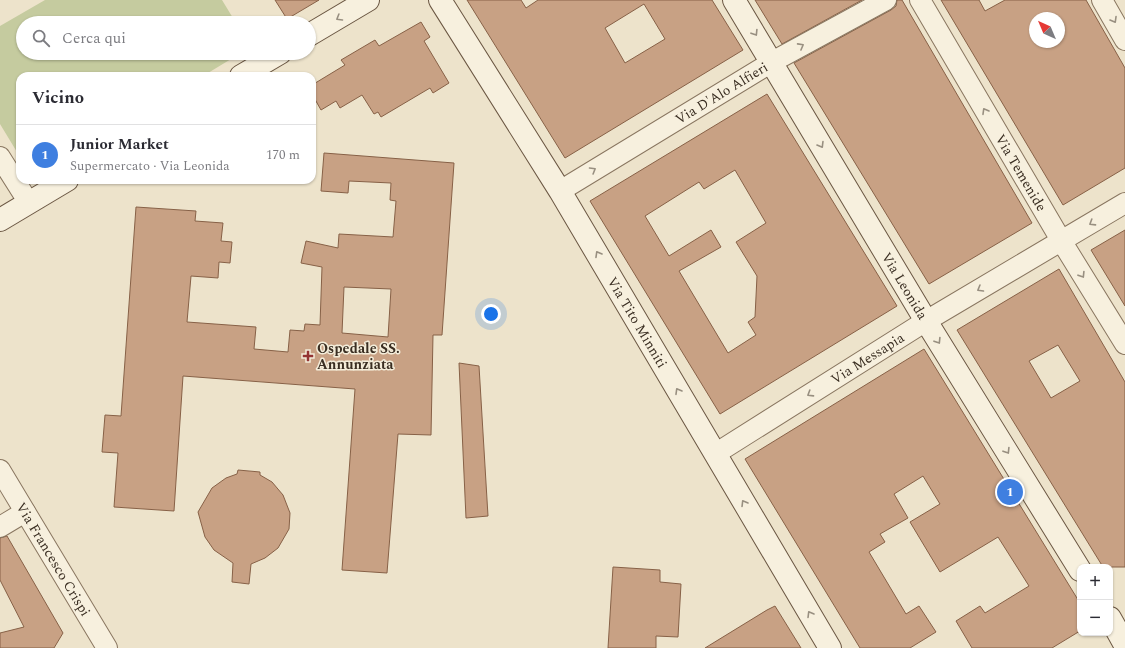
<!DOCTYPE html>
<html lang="it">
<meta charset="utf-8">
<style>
body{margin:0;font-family:Spectral,serif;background:#f7f7f7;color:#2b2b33}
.controls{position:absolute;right:12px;bottom:12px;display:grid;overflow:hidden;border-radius:8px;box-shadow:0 1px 3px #0004}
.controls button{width:36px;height:36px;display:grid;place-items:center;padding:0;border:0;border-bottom:1px solid #e1e1e2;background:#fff;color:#2b2b33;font:20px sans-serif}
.compass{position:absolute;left:1029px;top:12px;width:36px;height:36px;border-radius:50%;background:#fff;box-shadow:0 1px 3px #0004;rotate:316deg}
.you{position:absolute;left:491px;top:314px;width:14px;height:14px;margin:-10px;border:3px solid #fff;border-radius:50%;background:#1a73e8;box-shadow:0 0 0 6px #1a73e833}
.badge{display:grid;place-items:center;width:26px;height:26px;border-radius:50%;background:#943433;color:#fff;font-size:13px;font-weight:700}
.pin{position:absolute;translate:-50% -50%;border:2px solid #fff;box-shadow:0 1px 4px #0006}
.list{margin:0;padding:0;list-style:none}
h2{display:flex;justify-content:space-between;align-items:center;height:52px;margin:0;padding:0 16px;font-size:17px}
h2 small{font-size:13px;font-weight:400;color:#7c7c81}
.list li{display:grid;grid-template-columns:26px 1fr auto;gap:12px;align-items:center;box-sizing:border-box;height:60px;padding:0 16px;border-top:1px solid #e1e1e2}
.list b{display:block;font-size:15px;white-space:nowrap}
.list p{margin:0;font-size:13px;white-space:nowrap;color:#7c7c81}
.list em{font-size:13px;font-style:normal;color:#7c7c81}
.icon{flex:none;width:22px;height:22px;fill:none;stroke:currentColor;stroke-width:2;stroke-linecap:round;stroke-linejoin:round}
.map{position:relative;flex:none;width:1125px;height:648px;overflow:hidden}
.search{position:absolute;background:#fff;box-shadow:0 1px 3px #0004;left:16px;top:16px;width:300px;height:44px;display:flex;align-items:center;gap:10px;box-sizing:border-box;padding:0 14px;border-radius:22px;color:#7c7c81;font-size:15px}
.panel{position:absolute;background:#fff;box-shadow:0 1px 3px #0004;left:16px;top:72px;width:300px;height:112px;border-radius:12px}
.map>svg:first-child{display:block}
</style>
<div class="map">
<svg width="1125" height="648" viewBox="0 0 1125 648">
<rect width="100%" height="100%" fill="#ede3cb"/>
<!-- green -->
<path fill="#c5cb9f" d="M 45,0 L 222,0 L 236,23 L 23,23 L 23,53 L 241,53 L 203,76 L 20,76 L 20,157 L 0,124 L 0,26 Z"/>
<!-- building -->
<path fill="#c8a184" stroke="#876147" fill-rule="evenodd" d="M 275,0 L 319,0 L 287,19 Z
M 467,0 L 521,0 L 526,8 L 538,0 L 712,0 L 743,50 L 565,158 ZM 644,4 L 665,39 L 625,63 L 605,28 Z
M 755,0 L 862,0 L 782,44 Z
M 897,0 L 902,0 L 1032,223 L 929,284 L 794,63 L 891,10 L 896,6 Z
M 941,0 L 979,0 L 985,11 L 1005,0 L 1086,0 L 1125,68 L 1125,168 L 1063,205 ZM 1035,18 L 1059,18 L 1059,42 L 1035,42 Z
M 421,22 L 430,37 L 424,41 L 449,83 L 433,93 L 430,88 L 381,117 L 378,112 L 374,114 L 362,95 L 340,108 L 336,101 L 321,110 L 312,94 L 312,85 L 345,65 L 341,60 L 375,40 L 379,46 Z
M 767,94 L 897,306 L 720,414 L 590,201 ZM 735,170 L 766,223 L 736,242 L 757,276 L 755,317 L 748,322 L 756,335 L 728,353 L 679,271 L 721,247 L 711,230 L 669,256 L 645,216 L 699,182 L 704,189 Z
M 324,153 L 454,163 L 442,335 L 433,335 L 431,435 L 398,434 L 387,573 L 342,570 L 355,389 L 183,376 L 174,511 L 114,507 L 118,453 L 102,452 L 105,415 L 121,416 L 136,207 L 196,211 L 195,221 L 223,223 L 221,241 L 232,242 L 230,263 L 219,262 L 218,278 L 191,276 L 187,322 L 256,327 L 254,349 L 288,352 L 290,330 L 304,331 L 305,324 L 320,325 L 322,267 L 301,263 L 306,241 L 338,248 L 339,234 L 393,237 L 396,201 L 390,200 L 391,183 L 349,181 L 348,193 L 321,191 ZM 344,287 L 391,289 L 388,337 L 342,333 Z
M 1125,230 L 1125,306 L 1091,250 Z
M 1059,269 L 1125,382 L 1125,567 L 1103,567 L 957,330 ZM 1058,345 L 1080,381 L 1051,398 L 1029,361 Z
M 924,349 L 1080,603 L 1080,631 L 1052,648 L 972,648 L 956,621 L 980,606 L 985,613 L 1029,586 L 998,537 L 940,572 L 910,522 L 940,504 L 923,476 L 894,494 L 908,518 L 880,534 L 885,542 L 869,552 L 906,614 L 919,606 L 936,632 L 910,648 L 860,648 L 745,459 Z
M 459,363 L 479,366 L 488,516 L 466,518 Z
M 238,470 L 260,472 L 260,475 L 272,482 L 283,495 L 290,513 L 289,529 L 278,548 L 265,558 L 251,564 L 249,584 L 232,582 L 233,563 L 214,550 L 205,537 L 198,512 L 212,488 L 226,478 L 237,474 Z
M 7,536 L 63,633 L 54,648 L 0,648 L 0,633 L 24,627 L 0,580 L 0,538 Z
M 613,567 L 660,570 L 660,582 L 681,584 L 678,637 L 656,636 L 656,648 L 608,648 Z
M 775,606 L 801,648 L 705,648 L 767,610 Z"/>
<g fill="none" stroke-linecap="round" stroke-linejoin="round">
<!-- street casing -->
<g stroke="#897660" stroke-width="22">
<g id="street">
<path id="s1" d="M 920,0 L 1062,242 L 1125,344"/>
<path d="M 1102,0 L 1125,40"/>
<path d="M 0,157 L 29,203"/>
<path id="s2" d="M 560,191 L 772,62 L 886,0"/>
<path id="s3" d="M 715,454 L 926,321 L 1125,203"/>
<path id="s4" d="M 0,470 L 107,648"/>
<path d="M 0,527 L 25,512"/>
</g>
</g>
<!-- secondary casing -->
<g stroke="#6b5743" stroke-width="24">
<g id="secondary">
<path id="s5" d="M 440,0 L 560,191 L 830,648"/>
<path id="s6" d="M 734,0 L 926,321 L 1080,570"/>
<path d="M 309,35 L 368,0"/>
<path d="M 241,76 L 280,53"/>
<path d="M 0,220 L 67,180"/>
<path d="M 1110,618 L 1125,645"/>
</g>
</g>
<!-- street -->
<use href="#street" stroke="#f7f0de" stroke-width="20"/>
<!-- secondary -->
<use href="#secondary" stroke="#f7f0de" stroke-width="22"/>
</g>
<!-- one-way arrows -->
<defs><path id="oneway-chevron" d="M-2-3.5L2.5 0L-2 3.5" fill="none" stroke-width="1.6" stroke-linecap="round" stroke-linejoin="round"/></defs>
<g stroke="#988f80">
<use href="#oneway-chevron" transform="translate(339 18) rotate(149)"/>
<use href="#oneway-chevron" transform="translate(1114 20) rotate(60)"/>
<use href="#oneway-chevron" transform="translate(755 33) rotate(58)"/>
<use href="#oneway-chevron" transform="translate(801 46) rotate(-29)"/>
<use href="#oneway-chevron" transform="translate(985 111) rotate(-120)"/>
<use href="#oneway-chevron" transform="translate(821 145) rotate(59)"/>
<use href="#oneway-chevron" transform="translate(593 170) rotate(-31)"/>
<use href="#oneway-chevron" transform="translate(1092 223) rotate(148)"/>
<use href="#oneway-chevron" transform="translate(598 254) rotate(-120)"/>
<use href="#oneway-chevron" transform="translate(1082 275) rotate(58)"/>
<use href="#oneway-chevron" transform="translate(980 289) rotate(150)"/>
<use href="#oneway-chevron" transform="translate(938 341) rotate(58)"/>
<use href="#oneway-chevron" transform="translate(678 391) rotate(-120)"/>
<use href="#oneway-chevron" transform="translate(810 394) rotate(148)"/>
<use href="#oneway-chevron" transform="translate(1007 451) rotate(58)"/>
<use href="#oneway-chevron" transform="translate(744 503) rotate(-121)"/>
<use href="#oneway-chevron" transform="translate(810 614) rotate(-121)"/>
</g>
<!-- markers -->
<path fill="#943433" stroke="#f4edda" stroke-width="1.5" d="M306 350h4v4h4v4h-4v4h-4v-4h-4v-4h4z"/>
<g text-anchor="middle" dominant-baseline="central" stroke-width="3" stroke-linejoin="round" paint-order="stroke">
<!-- street labels -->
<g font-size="14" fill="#3a2e22" stroke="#f4edda">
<text stroke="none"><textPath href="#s2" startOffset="189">Via D'Alo Alfieri</textPath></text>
<text stroke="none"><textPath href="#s1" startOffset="200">Via Temenide</textPath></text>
<text stroke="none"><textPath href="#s6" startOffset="333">Via Leonida</textPath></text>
<text stroke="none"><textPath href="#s5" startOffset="378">Via Tito Minniti</textPath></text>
<text stroke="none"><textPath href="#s3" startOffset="180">Via Messapia</textPath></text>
<text stroke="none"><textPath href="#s4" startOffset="104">Via Francesco Crispi</textPath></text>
</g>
<!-- poi labels -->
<g font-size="14" font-weight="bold" fill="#3a2e22" stroke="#f4edda" text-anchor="start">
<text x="317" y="348">Ospedale SS.<tspan x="317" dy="16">Annunziata</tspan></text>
</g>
</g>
</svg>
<div class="controls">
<button>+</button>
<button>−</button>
</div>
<svg class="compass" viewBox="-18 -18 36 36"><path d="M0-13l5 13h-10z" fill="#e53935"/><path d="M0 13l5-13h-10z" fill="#7c7c81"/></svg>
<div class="you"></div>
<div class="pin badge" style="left:1010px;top:492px;background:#3f7fe0">1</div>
<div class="search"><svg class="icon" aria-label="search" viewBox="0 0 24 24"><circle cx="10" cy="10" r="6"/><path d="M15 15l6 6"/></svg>Cerca qui</div>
<section class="panel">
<h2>Vicino<small></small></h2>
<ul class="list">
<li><span class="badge" style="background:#3f7fe0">1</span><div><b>Junior Market</b><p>Supermercato · Via Leonida</p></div><em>170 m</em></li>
</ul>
</section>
</div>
